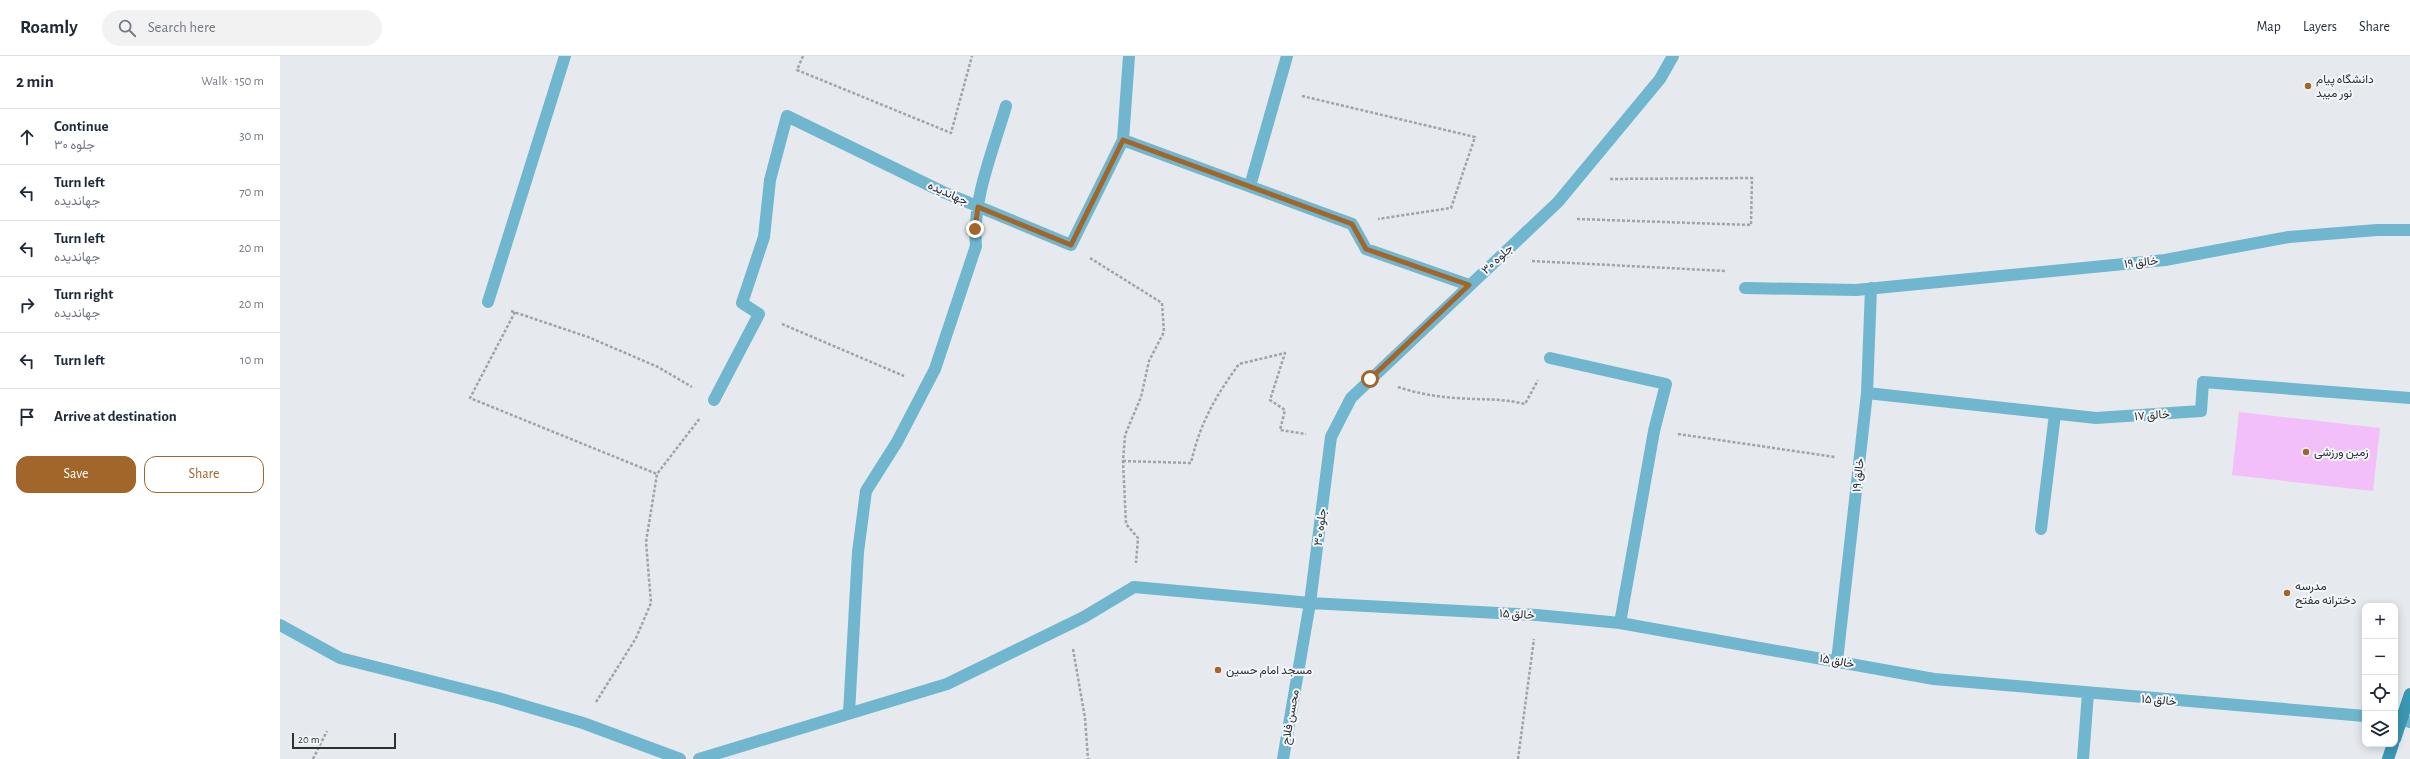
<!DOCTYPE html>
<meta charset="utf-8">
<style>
body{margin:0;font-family:"Alegreya Sans",Vazirmatn,sans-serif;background:#f2f2f3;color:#1f2937}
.controls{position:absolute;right:12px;bottom:12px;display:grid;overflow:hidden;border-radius:8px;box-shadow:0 2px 10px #0003}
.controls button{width:36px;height:36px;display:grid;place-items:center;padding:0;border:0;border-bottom:1px solid #e0e1e3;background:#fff;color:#1f2937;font:20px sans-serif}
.scale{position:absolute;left:12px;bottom:10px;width:104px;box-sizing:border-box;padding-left:4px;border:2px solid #2e3032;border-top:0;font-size:11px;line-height:14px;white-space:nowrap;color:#2e3032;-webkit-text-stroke:3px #f3f7fb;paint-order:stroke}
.stop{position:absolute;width:12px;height:12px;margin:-9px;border:3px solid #a2652a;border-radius:50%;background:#fff}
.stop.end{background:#a2652a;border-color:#fff;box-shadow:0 1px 4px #0008}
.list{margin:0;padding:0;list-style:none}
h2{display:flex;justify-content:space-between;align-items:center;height:52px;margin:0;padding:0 16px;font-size:17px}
h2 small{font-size:13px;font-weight:400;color:#747a83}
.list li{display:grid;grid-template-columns:26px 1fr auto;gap:12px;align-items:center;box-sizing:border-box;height:56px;padding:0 16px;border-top:1px solid #e0e1e3}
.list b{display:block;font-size:15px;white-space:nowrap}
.list p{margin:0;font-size:13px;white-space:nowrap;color:#747a83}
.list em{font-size:13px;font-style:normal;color:#747a83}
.actions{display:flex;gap:8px;padding:12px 16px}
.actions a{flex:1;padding:9px 0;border:1px solid #a2652a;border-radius:12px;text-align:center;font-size:14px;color:#a2652a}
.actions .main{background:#a2652a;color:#fff}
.icon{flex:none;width:22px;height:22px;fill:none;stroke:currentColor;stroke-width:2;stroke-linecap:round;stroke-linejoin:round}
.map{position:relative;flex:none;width:2130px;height:703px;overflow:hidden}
header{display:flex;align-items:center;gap:24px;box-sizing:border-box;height:56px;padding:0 20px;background:#fff;border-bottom:1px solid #e0e1e3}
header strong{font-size:19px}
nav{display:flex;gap:22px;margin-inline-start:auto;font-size:14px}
.search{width:280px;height:36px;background:#f2f2f3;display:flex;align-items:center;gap:10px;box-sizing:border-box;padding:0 14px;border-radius:22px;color:#747a83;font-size:15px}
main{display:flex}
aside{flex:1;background:#fff}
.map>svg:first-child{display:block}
</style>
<header>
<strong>Roamly</strong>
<div class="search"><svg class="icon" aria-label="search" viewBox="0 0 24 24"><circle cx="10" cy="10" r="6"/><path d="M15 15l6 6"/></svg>Search here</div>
<nav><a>Map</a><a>Layers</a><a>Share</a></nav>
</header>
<main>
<aside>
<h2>2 min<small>Walk · 150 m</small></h2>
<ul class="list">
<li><svg class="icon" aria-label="ahead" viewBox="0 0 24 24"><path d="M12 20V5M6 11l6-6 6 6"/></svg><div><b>Continue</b><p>جلوه ۳۰</p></div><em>30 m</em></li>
<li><svg class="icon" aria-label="left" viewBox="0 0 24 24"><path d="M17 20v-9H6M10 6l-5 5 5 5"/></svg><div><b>Turn left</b><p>جهاندیده</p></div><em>70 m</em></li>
<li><svg class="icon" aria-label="left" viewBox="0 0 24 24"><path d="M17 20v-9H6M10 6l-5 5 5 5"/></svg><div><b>Turn left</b><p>جهاندیده</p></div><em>20 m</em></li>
<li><svg class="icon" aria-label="right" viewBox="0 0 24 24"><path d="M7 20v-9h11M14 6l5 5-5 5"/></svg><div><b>Turn right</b><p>جهاندیده</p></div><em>20 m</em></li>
<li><svg class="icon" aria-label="left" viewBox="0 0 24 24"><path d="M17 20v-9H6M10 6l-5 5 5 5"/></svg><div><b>Turn left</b></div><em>10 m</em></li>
<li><svg class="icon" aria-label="arrive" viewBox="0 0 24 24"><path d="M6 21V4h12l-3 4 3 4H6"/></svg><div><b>Arrive at destination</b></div></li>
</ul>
<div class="actions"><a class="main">Save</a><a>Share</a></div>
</aside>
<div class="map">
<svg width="2130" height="703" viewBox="0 0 2130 703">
<rect width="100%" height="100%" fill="#e6e9ee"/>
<!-- green -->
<path fill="#f2bffb" d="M 1959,356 L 2100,372 L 2093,435 L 1952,419 Z"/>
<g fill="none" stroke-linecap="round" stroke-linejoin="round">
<!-- path -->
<path stroke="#a1a3a7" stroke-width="2.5" stroke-dasharray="3 2" stroke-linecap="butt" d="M 523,0 L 517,14 L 671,77 L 692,0
M 1022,40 L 1195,81 L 1171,152 L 1098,163
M 1297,163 L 1471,169 L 1472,122 L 1330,123
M 810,202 L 882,247 L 884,276 L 869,305 L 861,341 L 845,379 L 843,405 L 846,468 L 858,482 L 856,507
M 1252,205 L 1446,215
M 231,255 L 308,281 L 378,311 L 412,331
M 235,256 L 190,342 L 377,418
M 502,268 L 624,320
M 1118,331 C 1136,337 1157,341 1176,342 C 1200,344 1221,342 1245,348 L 1258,324
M 1398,378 L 1555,401
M 843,405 L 911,407 C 920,367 935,341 959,308 L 1005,297 L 990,344 L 1005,354 L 1000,374 L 1026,378
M 793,593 L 805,662 L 808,703
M 316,646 L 356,582 L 371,547 L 366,486 L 377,418 L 420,362
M 33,703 L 47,675
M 1238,703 L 1254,583"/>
<!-- street -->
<path stroke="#6fb6ce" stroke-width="12" d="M 849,0 L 843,84 L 1072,168 L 1086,193 L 1189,229
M 970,130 L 1007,0
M 1465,232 L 1576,234 L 1885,204 L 2009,181 L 2097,174 L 2130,174
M 208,246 L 285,0
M 1270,302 L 1386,328 L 1374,375 L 1340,567
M 1587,337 L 1816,362 L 1921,355 L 1923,326 L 2130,342
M 434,344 L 479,258 L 462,247 L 484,181 L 490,124 L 507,60 L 663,136 L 791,189 L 843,84
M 1761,473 L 1775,358
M 0,569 L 60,602 L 218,642 L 303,667 L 400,703
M 1557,605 L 1587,337 L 1591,232
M 569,657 L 578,496 L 586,435 L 617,386 L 655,313 L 696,190 C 692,143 713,95 726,50
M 2115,662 L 2130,666
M 419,703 L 667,628 L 804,561 L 854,531 L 1030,547 L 1257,559 L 1340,567 L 1654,623 L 2085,660
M 1003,703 L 1030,547 L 1051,381 L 1071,342 L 1278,146 L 1380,23 L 1393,0
M 1803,703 L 1808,637"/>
<!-- secondary -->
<path stroke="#3b98b5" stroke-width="12" d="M 2115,683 L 2130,638
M 2108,703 L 2113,688"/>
</g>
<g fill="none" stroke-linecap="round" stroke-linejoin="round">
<!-- route -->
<path stroke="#a2652a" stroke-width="5" d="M 695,173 L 698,151 L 791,189 L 843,84 L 1072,168 L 1086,193 L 1189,229 L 1090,323"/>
</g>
<!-- markers -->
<g fill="#a2652a" stroke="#f3f7fb" stroke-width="1.5">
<circle cx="2028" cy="30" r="4"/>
<circle cx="2026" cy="396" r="4"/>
<circle cx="2007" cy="537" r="4"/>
<circle cx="938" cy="614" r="4"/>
</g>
<g text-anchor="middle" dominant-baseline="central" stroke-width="4" stroke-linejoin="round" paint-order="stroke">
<!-- poi labels -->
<g font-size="12" fill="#2e3032" stroke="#f3f7fb" text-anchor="start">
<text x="2036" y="23">دانشگاه پیام<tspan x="2036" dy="14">نور میبد</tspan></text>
<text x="2034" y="396">زمین ورزشی</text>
<text x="2015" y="530">مدرسه<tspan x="2015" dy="14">دخترانه مفتح</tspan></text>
<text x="946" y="614">مسجد امام حسین</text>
</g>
<!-- street labels -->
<g font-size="12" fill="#2e3032" stroke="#f3f7fb">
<text transform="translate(668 137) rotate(24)">جهاندیده</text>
<text transform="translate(1217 203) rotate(-43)">جلوه ۳۰</text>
<text transform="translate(1861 206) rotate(-6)">خالق ۱۹</text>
<text transform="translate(1872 359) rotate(-4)">خالق ۱۷</text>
<text transform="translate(1578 419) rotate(-84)">خالق ۱۹</text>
<text transform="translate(1040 471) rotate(-83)">جلوه ۳۰</text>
<text transform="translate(1237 558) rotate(3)">خالق ۱۵</text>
<text transform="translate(1557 605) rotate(10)">خالق ۱۵</text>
<text transform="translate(1879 644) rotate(5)">خالق ۱۵</text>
<text transform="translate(1010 661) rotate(-80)">محسن فلاح</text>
</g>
</g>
</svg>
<div class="controls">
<button>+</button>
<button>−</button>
<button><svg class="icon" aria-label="locate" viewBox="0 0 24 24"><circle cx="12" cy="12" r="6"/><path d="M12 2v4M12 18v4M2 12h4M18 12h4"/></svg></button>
<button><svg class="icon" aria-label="layers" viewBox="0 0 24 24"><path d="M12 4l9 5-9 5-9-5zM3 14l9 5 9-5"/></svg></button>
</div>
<div class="scale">20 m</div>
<div class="stop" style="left:1090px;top:323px"></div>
<div class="stop end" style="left:695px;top:173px"></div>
</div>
</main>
